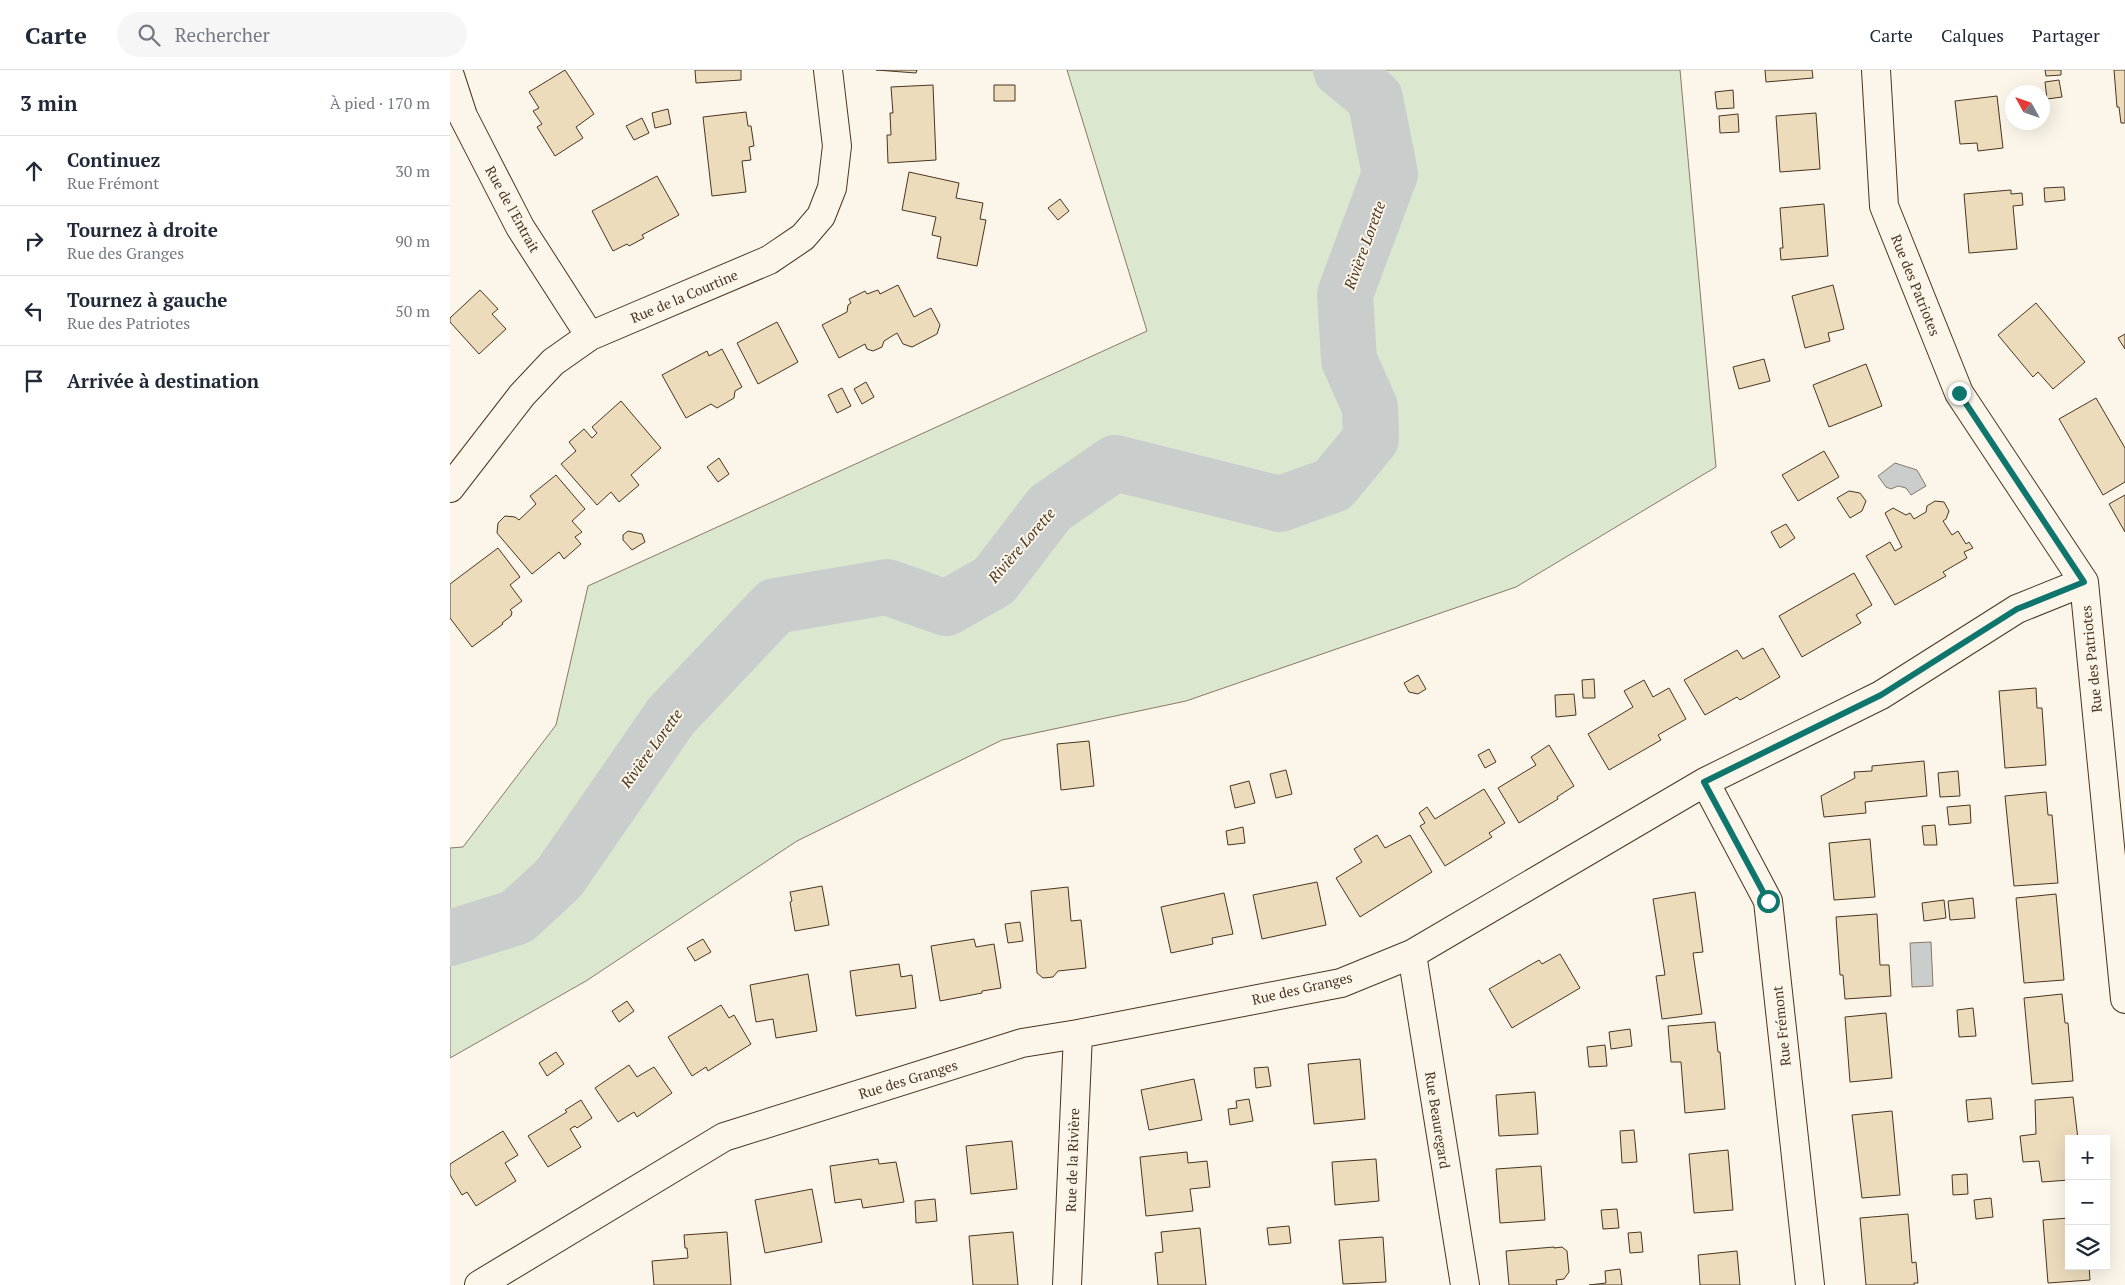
<!DOCTYPE html>
<html lang="fr">
<meta charset="utf-8">
<style>
body{margin:0;font-family:"PT Serif",serif;background:#f6f6f7;color:#1f2937}
.controls{position:absolute;right:15px;bottom:15px;display:grid;overflow:hidden;border-radius:0px;box-shadow:0 5px 20px #0002}
.controls button{width:45px;height:45px;display:grid;place-items:center;padding:0;border:0;border-bottom:1px solid #e0e1e3;background:#fff;color:#1f2937;font:25px sans-serif}
.compass{position:absolute;left:1555px;top:15px;width:45px;height:45px;border-radius:50%;background:#fff;box-shadow:0 5px 20px #0002;rotate:310deg}
.stop{position:absolute;width:15px;height:15px;margin:-11px;border:4px solid #0f766e;border-radius:50%;background:#fff}
.stop.end{background:#0f766e;border-color:#fff;box-shadow:0 1px 5px #0008}
.list{margin:0;padding:0;list-style:none}
h2{display:flex;justify-content:space-between;align-items:center;height:65px;margin:0;padding:0 20px;font-size:21px}
h2 small{font-size:16px;font-weight:400;color:#747a83}
.list li{display:grid;grid-template-columns:32px 1fr auto;gap:15px;align-items:center;box-sizing:border-box;height:70px;padding:0 20px;border-top:1px solid #e0e1e3}
.list b{display:block;font-size:19px;white-space:nowrap}
.list p{margin:0;font-size:16px;white-space:nowrap;color:#747a83}
.list em{font-size:16px;font-style:normal;color:#747a83}
.icon{flex:none;width:28px;height:28px;fill:none;stroke:currentColor;stroke-width:2;stroke-linecap:round;stroke-linejoin:round}
.map{position:relative;flex:none;width:1675px;height:1215px;overflow:hidden}
header{display:flex;align-items:center;gap:30px;box-sizing:border-box;height:70px;padding:0 25px;background:#fff;border-bottom:1px solid #e0e1e3}
header strong{font-size:24px}
nav{display:flex;gap:28px;margin-inline-start:auto;font-size:18px}
.search{width:350px;height:45px;background:#f6f6f7;display:flex;align-items:center;gap:12px;box-sizing:border-box;padding:0 18px;border-radius:28px;color:#747a83;font-size:19px}
main{display:flex}
aside{flex:1;background:#fff}
.map>svg:first-child{display:block}
</style>
<header>
<strong>Carte</strong>
<div class="search"><svg class="icon" aria-label="search" viewBox="0 0 24 24"><circle cx="10" cy="10" r="6"/><path d="M15 15l6 6"/></svg>Rechercher</div>
<nav><a>Carte</a><a>Calques</a><a>Partager</a></nav>
</header>
<main>
<aside>
<h2>3 min<small>À pied · 170 m</small></h2>
<ul class="list">
<li><svg class="icon" aria-label="ahead" viewBox="0 0 24 24"><path d="M12 20V5M6 11l6-6 6 6"/></svg><div><b>Continuez</b><p>Rue Frémont</p></div><em>30 m</em></li>
<li><svg class="icon" aria-label="right" viewBox="0 0 24 24"><path d="M7 20v-9h11M14 6l5 5-5 5"/></svg><div><b>Tournez à droite</b><p>Rue des Granges</p></div><em>90 m</em></li>
<li><svg class="icon" aria-label="left" viewBox="0 0 24 24"><path d="M17 20v-9H6M10 6l-5 5 5 5"/></svg><div><b>Tournez à gauche</b><p>Rue des Patriotes</p></div><em>50 m</em></li>
<li><svg class="icon" aria-label="arrive" viewBox="0 0 24 24"><path d="M6 21V4h12l-3 4 3 4H6"/></svg><div><b>Arrivée à destination</b></div></li>
</ul>
</aside>
<div class="map">
<svg width="1675" height="1215" viewBox="0 0 1675 1215">
<rect width="100%" height="100%" fill="#fbf6e9"/>
<!-- green -->
<path fill="#dce7d0" stroke="#887966" d="M 617,0 L 1230,0 L 1266,397 L 1066,517 L 736,631 L 552,670 L 347,771 L 136,911 L 0,988 L 0,778 L 13,777 L 106,655 L 138,516 L 697,261 Z"/>
<!-- water -->
<path fill="#c9cecd" stroke="#887966" d="M 1445,393 L 1467,400 L 1476,416 L 1461,425 L 1456,418 L 1448,416 L 1441,419 L 1436,417 L 1428,406 Z
M 1481,872 L 1483,916 L 1462,917 L 1460,873 Z"/>
<g fill="none" stroke-linecap="round" stroke-linejoin="round">
<!-- river -->
<path stroke="#c9cecd" stroke-width="56" d="M 0,868 L 67,847 L 109,808 L 221,646 L 325,536 L 437,517 L 496,538 L 544,511 L 600,438 L 665,393 L 830,434 L 883,415 L 921,369 L 920,337 L 899,290 L 895,224 L 940,104 L 925,28 L 891,0"/>
</g>
<!-- building -->
<path fill="#ecdcbc" stroke="#4a3520" d="M 115,0 L 144,44 L 126,57 L 133,68 L 105,86 L 87,57 L 92,54 L 83,41 L 89,38 L 79,22 Z
M 245,0 L 291,0 L 291,10 L 246,13 Z
M 426,0 L 467,0 L 466,3 Z
M 1315,0 L 1362,0 L 1363,8 L 1316,12 Z
M 1595,0 L 1611,0 L 1611,5 L 1596,6 Z
M 1664,0 L 1675,0 L 1675,53 L 1671,53 L 1669,37 L 1667,37 Z
M 1609,10 L 1612,27 L 1597,29 L 1595,12 Z
M 483,15 L 486,90 L 438,93 L 437,65 L 441,65 L 440,43 L 443,43 L 441,17 Z
M 544,15 L 565,15 L 565,31 L 544,31 Z
M 1283,20 L 1284,38 L 1267,39 L 1265,22 Z
M 1547,26 L 1553,78 L 1528,81 L 1527,73 L 1510,74 L 1505,31 Z
M 218,39 L 221,54 L 205,58 L 202,43 Z
M 296,42 L 298,56 L 301,56 L 304,76 L 299,77 L 301,90 L 292,91 L 296,122 L 262,126 L 253,47 Z
M 1366,43 L 1370,99 L 1330,102 L 1326,46 Z
M 1288,44 L 1289,62 L 1270,63 L 1269,46 Z
M 192,48 L 199,63 L 184,70 L 176,56 Z
M 459,102 L 509,113 L 506,128 L 533,133 L 530,149 L 536,150 L 527,196 L 487,188 L 491,167 L 482,165 L 486,147 L 452,140 Z
M 207,106 L 229,145 L 192,165 L 194,168 L 179,176 L 177,174 L 163,181 L 142,141 Z
M 1614,117 L 1615,130 L 1595,132 L 1594,118 Z
M 1561,120 L 1561,124 L 1572,123 L 1573,135 L 1563,136 L 1567,179 L 1519,183 L 1514,124 Z
M 610,129 L 619,141 L 608,150 L 598,138 Z
M 1374,134 L 1378,186 L 1331,190 L 1330,178 L 1333,178 L 1330,138 Z
M 448,215 L 464,247 L 481,238 L 490,255 L 487,264 L 462,277 L 453,274 L 447,263 L 434,271 L 432,277 L 423,281 L 417,279 L 415,274 L 389,288 L 372,255 L 397,242 L 398,235 L 401,233 L 399,229 L 415,221 L 417,224 L 428,220 L 430,224 Z
M 1383,215 L 1394,259 L 1378,263 L 1380,271 L 1355,278 L 1342,226 Z
M 30,220 L 48,239 L 42,244 L 56,259 L 29,284 L 0,252 L 0,248 Z
M 1586,233 L 1635,292 L 1603,319 L 1588,302 L 1583,307 L 1548,265 Z
M 327,252 L 348,292 L 308,314 L 287,273 Z
M 1675,264 L 1675,279 L 1668,268 Z
M 272,279 L 292,317 L 285,321 L 284,328 L 267,338 L 261,334 L 236,348 L 212,305 L 257,281 L 259,286 Z
M 1314,289 L 1320,311 L 1289,319 L 1283,297 Z
M 1416,294 L 1432,336 L 1379,357 L 1363,315 Z
M 416,312 L 424,327 L 412,334 L 404,319 Z
M 392,318 L 401,336 L 387,343 L 378,325 Z
M 1646,328 L 1675,378 L 1675,412 L 1653,425 L 1609,349 Z
M 171,331 L 211,378 L 181,405 L 189,415 L 169,432 L 161,422 L 147,435 L 111,394 L 126,381 L 119,372 L 134,359 L 142,368 L 147,363 L 142,357 Z
M 1374,381 L 1389,407 L 1348,431 L 1332,405 Z
M 269,388 L 279,404 L 268,412 L 257,397 Z
M 106,405 L 135,439 L 122,451 L 132,462 L 125,467 L 131,474 L 114,489 L 109,482 L 82,504 L 47,463 L 48,453 L 55,446 L 65,447 L 69,450 L 86,434 L 80,426 Z
M 1399,421 L 1410,423 L 1416,431 L 1412,441 L 1400,448 L 1387,428 Z
M 1675,425 L 1675,462 L 1659,434 Z
M 1485,431 L 1494,432 L 1499,441 L 1496,449 L 1493,451 L 1502,465 L 1508,461 L 1516,474 L 1519,472 L 1523,478 L 1514,482 L 1517,488 L 1493,502 L 1496,506 L 1445,535 L 1416,486 L 1440,472 L 1445,481 L 1452,477 L 1435,443 L 1443,438 L 1456,445 L 1460,443 L 1464,449 L 1476,442 L 1477,436 Z
M 1336,454 L 1345,468 L 1330,478 L 1321,462 Z
M 178,461 L 192,464 L 195,472 L 182,480 L 173,470 L 173,465 Z
M 48,478 L 70,507 L 60,515 L 72,531 L 60,540 L 62,542 L 61,546 L 52,553 L 53,554 L 22,577 L 0,548 L 0,514 Z
M 1404,503 L 1422,535 L 1406,545 L 1411,553 L 1352,587 L 1329,546 Z
M 1313,578 L 1330,607 L 1290,630 L 1287,627 L 1255,645 L 1234,610 L 1287,580 L 1293,589 Z
M 968,605 L 976,619 L 968,624 L 959,622 L 954,613 Z
M 1144,609 L 1145,628 L 1133,628 L 1132,610 Z
M 1194,610 L 1203,627 L 1219,618 L 1236,649 L 1208,665 L 1211,670 L 1159,700 L 1138,664 L 1183,637 L 1174,621 Z
M 1586,618 L 1587,638 L 1592,638 L 1596,695 L 1555,698 L 1549,621 Z
M 1124,624 L 1126,645 L 1106,647 L 1105,625 Z
M 639,671 L 644,716 L 611,720 L 607,674 Z
M 1099,675 L 1124,716 L 1107,727 L 1108,729 L 1069,753 L 1048,718 L 1086,695 L 1081,687 Z
M 1039,679 L 1046,692 L 1035,698 L 1028,685 Z
M 1474,691 L 1477,726 L 1415,732 L 1416,743 L 1374,747 L 1371,726 L 1405,708 L 1404,702 L 1422,701 L 1422,696 Z
M 836,700 L 842,724 L 826,728 L 820,704 Z
M 1508,701 L 1510,726 L 1490,727 L 1488,703 Z
M 799,711 L 805,733 L 785,738 L 780,716 Z
M 1034,719 L 1055,753 L 1039,763 L 1042,767 L 995,796 L 970,756 L 975,753 L 969,743 L 977,737 L 985,749 Z
M 1596,722 L 1598,745 L 1602,745 L 1608,813 L 1564,816 L 1555,726 Z
M 1520,735 L 1521,753 L 1499,755 L 1497,737 Z
M 1485,755 L 1487,775 L 1474,775 L 1472,756 Z
M 793,757 L 795,773 L 778,775 L 776,761 Z
M 927,765 L 935,778 L 960,765 L 982,802 L 910,847 L 886,808 L 912,792 L 904,779 Z
M 1420,769 L 1425,827 L 1384,830 L 1379,773 Z
M 867,812 L 876,855 L 812,869 L 803,825 Z
M 372,816 L 379,855 L 345,861 L 340,832 L 342,831 L 340,822 Z
M 618,817 L 621,851 L 631,850 L 636,898 L 608,901 L 603,907 L 593,908 L 587,903 L 581,821 Z
M 1245,822 L 1253,882 L 1243,883 L 1252,944 L 1212,949 L 1206,906 L 1215,905 L 1203,829 Z
M 774,823 L 783,864 L 762,868 L 763,874 L 721,883 L 711,837 Z
M 1606,824 L 1614,910 L 1574,913 L 1566,828 Z
M 1523,828 L 1525,848 L 1500,850 L 1498,831 Z
M 1494,830 L 1496,848 L 1474,851 L 1472,833 Z
M 1427,844 L 1430,895 L 1439,895 L 1441,926 L 1395,929 L 1393,905 L 1390,905 L 1386,847 Z
M 570,852 L 573,871 L 558,873 L 555,854 Z
M 253,869 L 261,882 L 245,891 L 237,878 Z
M 524,869 L 526,877 L 544,874 L 551,918 L 532,921 L 532,923 L 490,931 L 481,876 Z
M 1110,884 L 1130,918 L 1062,958 L 1039,919 L 1089,890 L 1092,894 Z
M 449,894 L 451,907 L 462,905 L 466,938 L 406,946 L 400,901 Z
M 358,904 L 367,961 L 326,968 L 323,949 L 306,952 L 300,915 Z
M 1612,924 L 1615,953 L 1618,953 L 1623,1011 L 1582,1014 L 1574,928 Z
M 177,931 L 184,941 L 169,952 L 162,941 Z
M 271,935 L 279,948 L 284,945 L 301,974 L 258,1001 L 256,997 L 242,1006 L 218,967 Z
M 1523,938 L 1526,966 L 1509,967 L 1507,940 Z
M 1436,943 L 1442,1008 L 1400,1012 L 1395,947 Z
M 1265,952 L 1268,982 L 1270,982 L 1275,1039 L 1235,1043 L 1231,992 L 1221,992 L 1218,956 Z
M 1180,959 L 1182,976 L 1161,979 L 1159,962 Z
M 1155,975 L 1157,996 L 1139,997 L 1137,977 Z
M 106,982 L 114,994 L 97,1006 L 89,993 Z
M 910,989 L 915,1049 L 864,1054 L 858,994 Z
M 179,995 L 187,1007 L 204,997 L 222,1023 L 187,1047 L 184,1042 L 168,1052 L 145,1018 Z
M 818,997 L 821,1016 L 806,1018 L 804,998 Z
M 744,1009 L 752,1050 L 699,1060 L 691,1020 Z
M 1085,1022 L 1088,1064 L 1049,1066 L 1046,1025 Z
M 1623,1027 L 1628,1069 L 1619,1069 L 1619,1110 L 1592,1112 L 1589,1091 L 1573,1092 L 1570,1066 L 1586,1064 L 1585,1030 Z
M 1541,1028 L 1543,1049 L 1518,1052 L 1516,1030 Z
M 799,1029 L 803,1051 L 780,1055 L 778,1039 L 787,1038 L 786,1031 Z
M 131,1030 L 142,1048 L 127,1058 L 125,1056 L 120,1059 L 131,1077 L 98,1097 L 78,1066 L 117,1042 L 115,1040 Z
M 1442,1041 L 1450,1125 L 1412,1128 L 1402,1045 Z
M 1184,1060 L 1187,1092 L 1172,1093 L 1170,1061 Z
M 53,1061 L 68,1085 L 55,1093 L 66,1111 L 26,1136 L 17,1122 L 12,1125 L 0,1105 L 0,1094 Z
M 562,1071 L 567,1119 L 521,1124 L 516,1076 Z
M 1278,1080 L 1283,1140 L 1244,1143 L 1239,1084 Z
M 737,1082 L 738,1093 L 757,1091 L 760,1117 L 740,1119 L 743,1141 L 696,1146 L 690,1087 Z
M 428,1089 L 429,1094 L 446,1092 L 454,1132 L 413,1138 L 411,1129 L 385,1133 L 380,1096 Z
M 926,1089 L 929,1131 L 885,1135 L 882,1092 Z
M 1091,1096 L 1095,1150 L 1050,1153 L 1046,1099 Z
M 1517,1104 L 1518,1124 L 1503,1125 L 1502,1105 Z
M 362,1119 L 372,1172 L 315,1183 L 305,1130 Z
M 1541,1128 L 1543,1147 L 1526,1149 L 1524,1130 Z
M 485,1129 L 487,1151 L 466,1153 L 465,1131 Z
M 1167,1139 L 1169,1158 L 1153,1159 L 1151,1140 Z
M 1458,1144 L 1462,1193 L 1466,1192 L 1468,1213 L 1464,1213 L 1464,1215 L 1416,1215 L 1410,1148 Z
M 1619,1148 L 1619,1196 L 1639,1196 L 1640,1210 L 1598,1213 L 1593,1150 Z
M 839,1156 L 841,1173 L 819,1175 L 817,1158 Z
M 750,1158 L 756,1215 L 708,1215 L 705,1183 L 713,1182 L 711,1162 Z
M 277,1162 L 281,1215 L 204,1215 L 202,1191 L 238,1188 L 237,1178 L 235,1178 L 234,1165 Z
M 563,1162 L 568,1215 L 523,1215 L 519,1166 Z
M 1191,1162 L 1193,1182 L 1180,1183 L 1178,1163 Z
M 933,1167 L 936,1212 L 893,1214 L 889,1170 Z
M 1104,1177 L 1104,1178 L 1112,1177 L 1117,1181 L 1119,1202 L 1114,1209 L 1106,1210 L 1107,1215 L 1059,1215 L 1056,1181 Z
M 1287,1181 L 1290,1215 L 1250,1215 L 1248,1185 Z
M 1170,1199 L 1172,1215 L 1139,1215 L 1156,1213 L 1155,1201 Z"/>
<g fill="none" stroke-linecap="round" stroke-linejoin="round">
<!-- minor casing -->
<g stroke="#4a3520" stroke-width="30">
<path id="minor" d="M 1426,0 L 1434,136 L 1509,323 L 1634,512 L 1675,929
M 0,6 L 13,46 L 70,157 L 140,266
M 0,418 L 72,325 L 103,292 L 140,266 L 319,190 L 353,167 L 371,146 L 382,118 L 387,76 L 378,0
M 1255,712 L 1318,831 L 1360,1215
M 962,884 L 1015,1215
M 29,1215 L 274,1067 L 572,973 L 628,964 L 891,913 L 962,884 L 1255,712 L 1431,625 L 1567,539 L 1634,512
M 617,1215 L 628,964"/>
</g>
<!-- minor -->
<use href="#minor" stroke="#fbf6e9" stroke-width="28"/>
</g>
<g fill="none" stroke-linecap="round" stroke-linejoin="round">
<!-- route -->
<path stroke="#0f766e" stroke-width="6" d="M 1318,831 L 1254,712 L 1431,625 L 1567,539 L 1634,512 L 1509,323"/>
</g>
<g text-anchor="middle" dominant-baseline="central" stroke-width="4" stroke-linejoin="round" paint-order="stroke">
<!-- street labels -->
<g font-size="14" fill="#4a3520" stroke="#fbf6e9">
<text transform="translate(63 139) rotate(61)">Rue de l'Entrait</text>
<text transform="translate(1466 215) rotate(68)">Rue des Patriotes</text>
<text transform="translate(234 226) rotate(-23)">Rue de la Courtine</text>
<text transform="translate(1641 589) rotate(-96)">Rue des Patriotes</text>
<text transform="translate(852 918) rotate(-13)">Rue des Granges</text>
<text transform="translate(1331 956) rotate(-96)">Rue Frémont</text>
<text transform="translate(458 1009) rotate(-17)">Rue des Granges</text>
<text transform="translate(988 1050) rotate(81)">Rue Beauregard</text>
<text transform="translate(622 1090) rotate(-88)">Rue de la Rivière</text>
</g>
<!-- water labels -->
<g font-size="15" font-style="italic" fill="#4a3520" stroke="#fbf6e9">
<text transform="translate(914 175) rotate(-70)">Rivière Lorette</text>
<text transform="translate(571 475) rotate(-49)">Rivière Lorette</text>
<text transform="translate(201 678) rotate(-54)">Rivière Lorette</text>
</g>
</g>
</svg>
<div class="controls">
<button>+</button>
<button>−</button>
<button><svg class="icon" aria-label="layers" viewBox="0 0 24 24"><path d="M12 4l9 5-9 5-9-5zM3 14l9 5 9-5"/></svg></button>
</div>
<svg class="compass" viewBox="-18 -18 36 36"><path d="M0-13l5 13h-10z" fill="#e53935"/><path d="M0 13l5-13h-10z" fill="#747a83"/></svg>
<div class="stop" style="left:1318px;top:831px"></div>
<div class="stop end" style="left:1509px;top:323px"></div>
</div>
</main>
